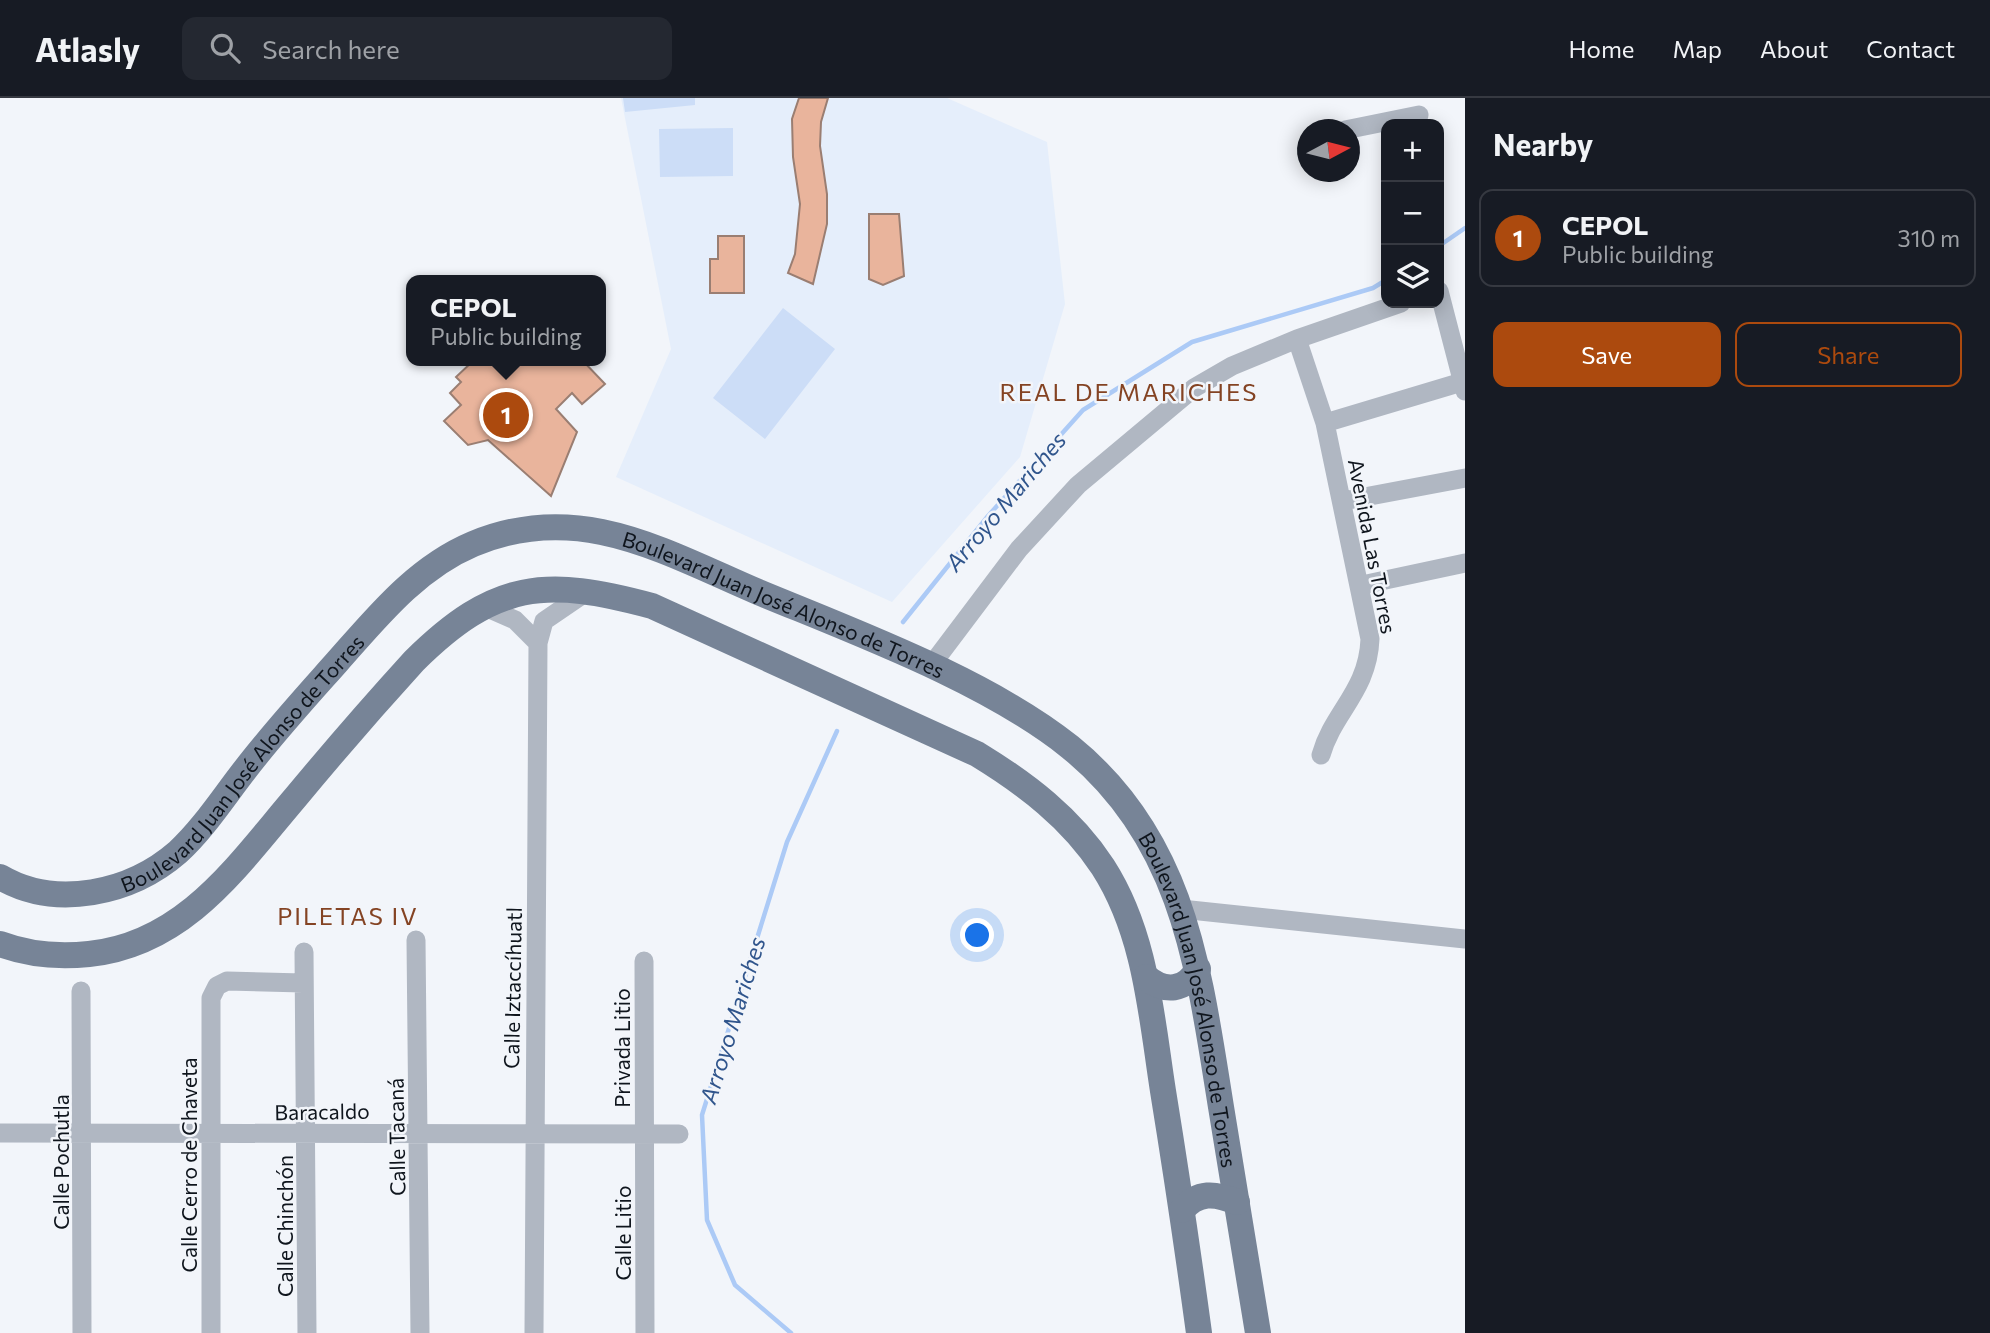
<!DOCTYPE html>
<meta charset="utf-8">
<style>
body{margin:0;font-family:Commissioner,sans-serif;background:#242831;color:#f1f3f6}
.controls{position:absolute;right:21px;top:21px;display:grid;overflow:hidden;border-radius:14px;box-shadow:0 4px 18px #0003}
.controls button{width:63px;height:63px;display:grid;place-items:center;padding:0;border:0;border-bottom:2px solid #363941;background:#171b24;color:#f1f3f6;font:35px sans-serif}
.compass{position:absolute;left:1297px;top:21px;width:63px;height:63px;border-radius:50%;background:#171b24;box-shadow:0 4px 18px #0003;rotate:83deg}
.you{position:absolute;left:978px;top:838px;width:24px;height:24px;margin:-18px;border:5px solid #fff;border-radius:50%;background:#1a73e8;box-shadow:0 0 0 10px #1a73e833}
.badge{display:grid;place-items:center;width:46px;height:46px;border-radius:50%;background:#ac4a0e;color:#fff;font-size:23px;font-weight:700}
.pin{position:absolute;translate:-50% -50%;border:4px solid #fff;box-shadow:0 2px 7px #0006}
.popup{position:absolute;left:406px;top:177px;width:200px;height:91px;box-sizing:border-box;display:grid;place-content:center;border-radius:14px;background:#171b24;filter:drop-shadow(0 2px 5px #0005);font-size:23px;white-space:nowrap;color:#9ea1a6}
.popup b{font-size:26px;color:#f1f3f6}
.popup::after{content:'';position:absolute;left:50%;top:100%;margin-left:-14px;border:14px solid transparent;border-top-color:#171b24}
.list{margin:0;padding:0;list-style:none}
h2{display:flex;justify-content:space-between;align-items:center;height:91px;margin:0;padding:0 28px;font-size:30px}
h2 small{font-size:23px;font-weight:400;color:#9ea1a6}
.list li{display:grid;grid-template-columns:46px 1fr auto;gap:21px;align-items:center;box-sizing:border-box;height:98px;margin:0 14px 14px;padding:0 14px;border:2px solid #363941;border-radius:14px}
.list b{display:block;font-size:26px;white-space:nowrap}
.list p{margin:0;font-size:23px;white-space:nowrap;color:#9ea1a6}
.list em{font-size:23px;font-style:normal;color:#9ea1a6}
.actions{display:flex;gap:14px;padding:21px 28px}
.actions a{flex:1;padding:16px 0;border:2px solid #ac4a0e;border-radius:14px;text-align:center;font-size:24px;color:#ac4a0e}
.actions .main{background:#ac4a0e;color:#fff}
.icon{flex:none;width:38px;height:38px;fill:none;stroke:currentColor;stroke-width:2;stroke-linecap:round;stroke-linejoin:round}
.map{position:relative;flex:none;width:1465px;height:1235px;overflow:hidden}
header{display:flex;align-items:center;gap:42px;box-sizing:border-box;height:98px;padding:0 35px;background:#171b24;border-bottom:2px solid #363941}
header strong{font-size:33px}
nav{display:flex;gap:38px;margin-inline-start:auto;font-size:24px}
.search{width:490px;height:63px;background:#242831;display:flex;align-items:center;gap:18px;box-sizing:border-box;padding:0 24px;border-radius:14px;color:#9ea1a6;font-size:26px}
main{display:flex}
aside{flex:1;background:#171b24}
.map>svg:first-child{display:block}
</style>
<header>
<strong>Atlasly</strong>
<div class="search"><svg class="icon" aria-label="search" viewBox="0 0 24 24"><circle cx="10" cy="10" r="6"/><path d="M15 15l6 6"/></svg>Search here</div>
<nav><a>Home</a><a>Map</a><a>About</a><a>Contact</a></nav>
</header>
<main>
<div class="map">
<svg width="1465" height="1235" viewBox="0 0 1465 1235">
<rect width="100%" height="100%" fill="#f2f5fa"/>
<!-- built -->
<path fill="#e5eefb" d="M 621,0 L 947,0 L 1047,44 L 1065,206 L 1020,359 L 892,504 L 616,379 L 671,251 Z"/>
<!-- green -->
<path fill="#ccddf7" d="M 623,0 L 695,0 L 695,7 L 625,14 Z
M 733,30 L 733,78 L 660,79 L 659,31 Z
M 783,210 L 835,251 L 765,341 L 713,300 Z"/>
<g fill="none" stroke-linecap="round" stroke-linejoin="round">
<!-- stream -->
<path stroke="#accaf6" stroke-width="4.5" d="M 1439,148 L 1465,130
M 903,524 L 988,418 L 1083,312 L 1192,244 L 1373,190 L 1386,182
M 791,1235 L 735,1187 L 707,1122 L 702,1017 L 787,744 L 837,633"/>
</g>
<!-- building -->
<path fill="#e9b49c" stroke="#9a7e72" stroke-width="2" d="M 799,0 L 828,0 L 821,24 L 820,48 L 827,96 L 827,126 L 813,186 L 788,175 L 795,156 L 800,106 L 793,59 L 792,21 Z
M 869,116 L 899,116 L 904,178 L 883,187 L 869,181 Z
M 718,138 L 744,138 L 744,195 L 710,195 L 710,161 L 718,161 Z
M 473,263 L 583,263 L 605,286 L 582,306 L 572,295 L 556,311 L 577,334 L 551,398 L 488,342 L 468,347 L 444,323 L 461,307 L 450,295 L 461,284 L 456,279 Z"/>
<g fill="none" stroke-linecap="round" stroke-linejoin="round">
<!-- minor -->
<path stroke="#b0b7c2" stroke-width="19" d="M 1345,32 L 1419,17
M 1439,193 L 1465,293
M 1297,241 L 1325,325 L 1370,541 C 1368,593 1333,614 1321,657
M 1325,325 L 1465,283
M 1343,403 L 1465,380
M 1362,487 L 1465,465
M 483,508 L 515,522 L 538,545
M 930,569 L 1019,451 L 1078,387 L 1194,290 L 1232,268 L 1297,241 L 1401,205
M 1181,811 L 1465,841
M 416,842 L 420,1235
M 304,854 L 307,1235
M 644,863 L 645,1235
M 81,893 L 82,1235
M 0,1035 L 679,1036
M 211,1235 L 211,900 L 217,888 L 227,883 L 303,885
M 534,1235 L 538,545 L 544,523 L 588,493"/>
<!-- major -->
<g stroke="#778497" stroke-width="26">
<path id="s1" d="M 0,779 C 56,812 131,795 178,754 C 203,731 223,700 244,673 C 273,635 305,600 337,564 C 377,519 416,470 473,446 C 580,401 666,455 763,496 C 860,536 989,584 1070,649 C 1185,742 1199,873 1221,1009 C 1233,1084 1246,1160 1258,1235"/>
<path d="M 0,846 C 29,857 59,859 89,856 C 185,846 237,768 295,700 C 334,653 373,608 414,563 C 495,483 545,479 652,508 L 977,656 C 1026,686 1071,720 1103,769 C 1146,836 1151,916 1163,993 C 1176,1073 1188,1154 1199,1235"/>
<path d="M 1146,879 C 1165,895 1185,893 1198,871"/>
<path d="M 1182,1112 C 1198,1093 1215,1095 1237,1104"/>
</g>
</g>
<g text-anchor="middle" dominant-baseline="central" stroke-width="5" stroke-linejoin="round" paint-order="stroke">
<!-- street labels -->
<g font-size="21" fill="#0f151d" stroke="#f2f5fa">
<text transform="translate(1373 448) rotate(79)">Avenida Las Torres</text>
<text stroke="none"><textPath href="#s1" startOffset="948">Boulevard Juan José Alonso de Torres</textPath></text>
<text stroke="none"><textPath href="#s1" startOffset="299">Boulevard Juan José Alonso de Torres</textPath></text>
<text transform="translate(512 890) rotate(-89)">Calle Iztaccíhuatl</text>
<text stroke="none"><textPath href="#s1" startOffset="1558">Boulevard Juan José Alonso de Torres</textPath></text>
<text transform="translate(621 950) rotate(-90)">Privada Litio</text>
<text transform="translate(322 1013) rotate(-1)">Baracaldo</text>
<text transform="translate(396 1039) rotate(-91)">Calle Tacaná</text>
<text transform="translate(60 1064) rotate(-90)">Calle Pochutla</text>
<text transform="translate(188 1067) rotate(-90)">Calle Cerro de Chaveta</text>
<text transform="translate(284 1128) rotate(-90)">Calle Chinchón</text>
<text transform="translate(622 1135) rotate(-90)">Calle Litio</text>
</g>
<!-- water labels -->
<g font-size="23" font-style="italic" fill="#30558c" stroke="#f2f5fa">
<text transform="translate(1005 403) rotate(-50)">Arroyo Mariches</text>
<text transform="translate(732 922) rotate(-73)">Arroyo Mariches</text>
</g>
<!-- quarter labels -->
<g font-size="24" letter-spacing="2" fill="#844323" stroke="#f2f5fa">
<text x="1129" y="293">REAL DE MARICHES</text>
<text x="348" y="817">PILETAS IV</text>
</g>
</g>
</svg>
<div class="controls">
<button>+</button>
<button>−</button>
<button><svg class="icon" aria-label="layers" viewBox="0 0 24 24"><path d="M12 4l9 5-9 5-9-5zM3 14l9 5 9-5"/></svg></button>
</div>
<svg class="compass" viewBox="-18 -18 36 36"><path d="M0-13l5 13h-10z" fill="#e53935"/><path d="M0 13l5-13h-10z" fill="#9ea1a6"/></svg>
<div class="you"></div>
<div class="pin badge" style="left:506px;top:317px">1</div>
<div class="popup"><b>CEPOL</b>Public building</div>
</div>
<aside>
<h2>Nearby<small></small></h2>
<ul class="list">
<li><span class="badge">1</span><div><b>CEPOL</b><p>Public building</p></div><em>310 m</em></li>
</ul>
<div class="actions"><a class="main">Save</a><a>Share</a></div>
</aside>
</main>
